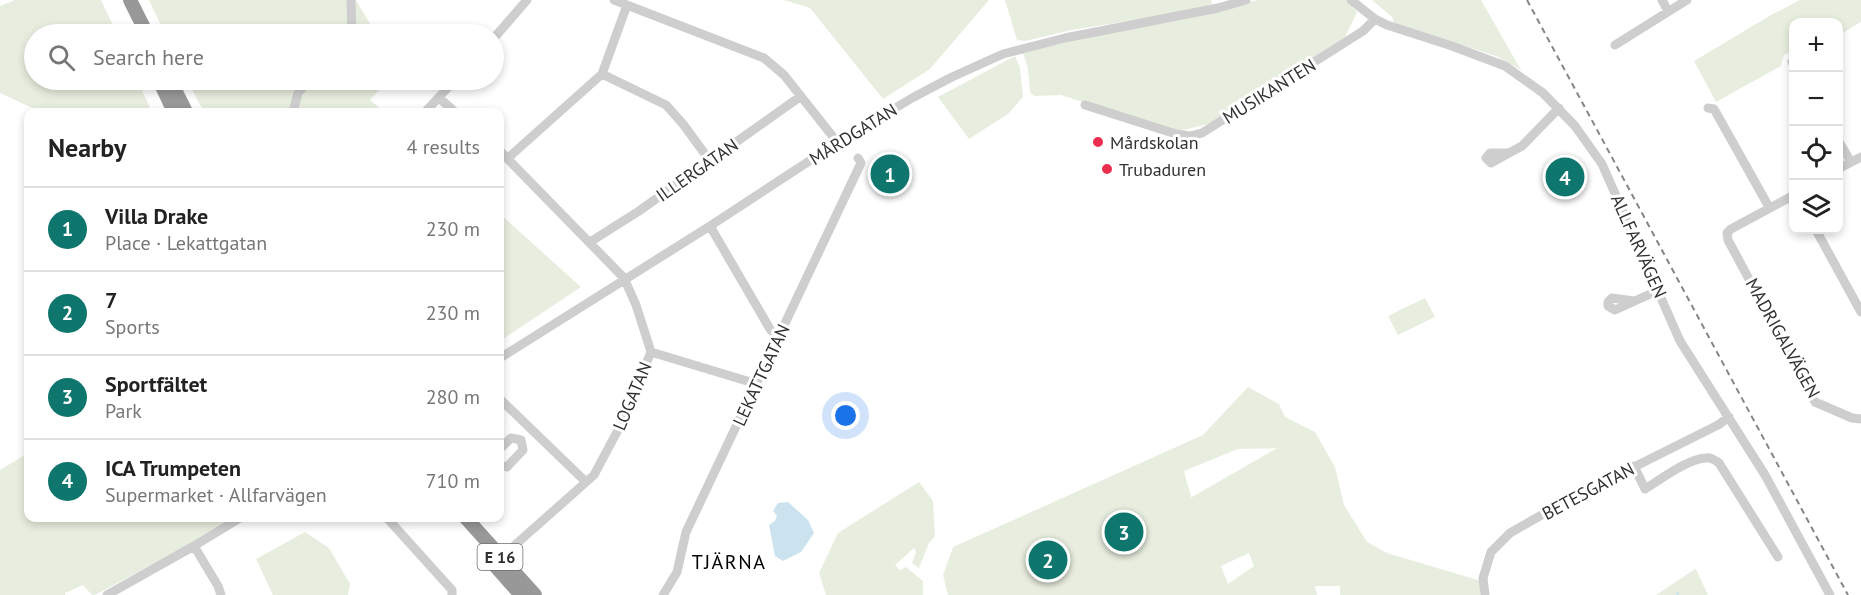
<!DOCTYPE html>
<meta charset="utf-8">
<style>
body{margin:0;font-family:"PT Sans",sans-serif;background:#f6f6f6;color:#222}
.controls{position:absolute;right:18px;top:18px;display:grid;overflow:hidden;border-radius:12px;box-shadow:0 3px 9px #0003}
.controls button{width:54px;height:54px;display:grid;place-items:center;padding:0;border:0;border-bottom:2px solid #e0e0e0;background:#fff;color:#222;font:30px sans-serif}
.you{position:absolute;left:846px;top:416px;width:21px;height:21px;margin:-15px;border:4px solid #fff;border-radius:50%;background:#1a73e8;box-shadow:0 0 0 9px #1a73e833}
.badge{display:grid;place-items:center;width:39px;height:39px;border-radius:50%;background:#0f766e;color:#fff;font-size:20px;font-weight:700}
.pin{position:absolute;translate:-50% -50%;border:3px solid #fff;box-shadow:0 2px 6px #0006}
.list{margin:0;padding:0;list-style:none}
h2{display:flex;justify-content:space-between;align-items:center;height:78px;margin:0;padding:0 24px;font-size:26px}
h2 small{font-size:20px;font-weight:400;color:#767676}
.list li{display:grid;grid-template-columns:39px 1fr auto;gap:18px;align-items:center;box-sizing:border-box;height:84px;padding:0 24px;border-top:2px solid #e0e0e0}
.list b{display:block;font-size:22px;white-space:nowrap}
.list p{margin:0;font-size:20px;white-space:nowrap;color:#767676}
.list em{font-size:20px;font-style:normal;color:#767676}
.icon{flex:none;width:33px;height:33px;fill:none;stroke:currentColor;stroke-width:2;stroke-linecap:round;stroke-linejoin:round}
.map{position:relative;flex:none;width:1861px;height:595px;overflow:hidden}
.search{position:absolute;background:#fff;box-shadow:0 3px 9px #0003;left:24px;top:24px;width:480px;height:66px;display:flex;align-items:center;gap:15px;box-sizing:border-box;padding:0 21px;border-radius:33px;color:#767676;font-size:22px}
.panel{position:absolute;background:#fff;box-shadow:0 3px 9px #0003;left:24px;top:108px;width:480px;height:414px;border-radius:12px}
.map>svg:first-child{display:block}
</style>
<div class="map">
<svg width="1861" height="595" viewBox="0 0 1861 595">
<rect width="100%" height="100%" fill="#fff"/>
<!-- green -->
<path fill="#e8eedf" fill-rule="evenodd" d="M 15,0 L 101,0 L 117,34 L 34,34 L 34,80 L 137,80 L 152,112 L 41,112 L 0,93 L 0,6 Z
M 149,0 L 356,0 L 376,34 L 165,34 Z
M 784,0 L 989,0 L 930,69 L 883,99 L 810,8 Z
M 1005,0 L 1211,0 L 1212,3 L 1209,8 L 1072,30 L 1025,41 L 1017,40 Z
M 1257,0 L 1346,0 L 1357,12 L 1345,37 L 1208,124 L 1176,132 L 1061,95 L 1034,96 L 1030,92 L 1028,69 L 1023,53 C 1100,33 1180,21 1257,0 Z
M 1372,0 L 1481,0 L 1521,70 L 1496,56 L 1394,23 L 1392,17 Z
M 1800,0 L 1861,0 L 1861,22 L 1839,35 L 1838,22 L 1794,22 L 1793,53 L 1792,51 L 1784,55 L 1781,66 L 1716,102 L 1694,61 L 1771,15 Z
M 1015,56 L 1020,68 L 1023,97 L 1008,114 L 969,139 L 938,97 Z
M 187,80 L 388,80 L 370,100 L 385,112 L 204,112 Z
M 500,214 L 581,287 L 500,341 Z
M 1425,298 L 1435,317 L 1398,335 L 1388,316 Z
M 1248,387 L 1279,404 L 1285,417 L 1315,432 L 1335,467 L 1344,505 L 1367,542 L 1387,553 L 1481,581 L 1480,595 L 1340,595 L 1340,586 L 1315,586 L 1317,595 L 948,595 L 943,575 L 953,547 L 1203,435 ZM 1277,448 L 1192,497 L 1191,497 L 1184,471 L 1238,449 ZM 1249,553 L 1254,566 L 1228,584 L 1221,566 Z
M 28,453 L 28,518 L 235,518 L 203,537 L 95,595 L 92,595 L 83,585 L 65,593 L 65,595 L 0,595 L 0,470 Z
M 919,482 L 933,501 L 935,536 L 929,543 L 919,568 L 912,563 L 916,552 L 914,548 L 895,565 L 900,570 L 906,567 L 923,581 L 923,595 L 826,595 L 819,573 L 838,533 Z
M 305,532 L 329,548 L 350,584 L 348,595 L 273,595 L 256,559 Z
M 1696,569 L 1708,595 L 1656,595 L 1695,569 Z"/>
<!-- water -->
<path fill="#cbe3ee" d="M 788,502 L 808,520 L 814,533 L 801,552 L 783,561 L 775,556 L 769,525 L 775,521 L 777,516 L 773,511 L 778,503 Z"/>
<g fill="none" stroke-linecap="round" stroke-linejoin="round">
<!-- stream -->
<path stroke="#cbe3ee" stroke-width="2" d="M 1677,593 L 1678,595"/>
<!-- minor -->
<path stroke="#cecece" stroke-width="9" d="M 351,0 L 352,34
M 614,0 L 764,58 L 784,75 L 838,143
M 1351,0 L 1375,19 L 1387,25 L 1452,46 L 1505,66 L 1543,93 L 1575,126 L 1602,164 L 1680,341 L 1765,475 L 1830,595
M 1662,0 L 1668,11
M 494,38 L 527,0
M 1615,45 L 1687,0
M 1792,62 L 1794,63
M 602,74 L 666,105 L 683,124 L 710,161
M 439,98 L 455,112
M 1085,105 L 1176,134 L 1190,136 L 1202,133 L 1363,31 L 1375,19
M 1708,108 L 1714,109 L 1769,207
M 293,112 L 298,93 L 310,80
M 425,112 L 455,80
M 1838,140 L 1851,162
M 500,151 L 624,278 L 636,305 L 651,352 L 618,430 L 594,475 L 515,545 L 514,548
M 1509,153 L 1491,163 L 1486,158 L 1490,153 L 1509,153 L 1522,146 L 1559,108
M 508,158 L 602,74 L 627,5
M 1838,169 L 1861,157
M 1794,195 L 1731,229 L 1727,233 L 1728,240 L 1815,402 L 1852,418 L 1861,419
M 710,226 L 770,329 L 778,339
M 1816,230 L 1861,312
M 590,242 L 639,211 L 801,96
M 1634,301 L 1612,298 L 1608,302 L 1608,306 L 1615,310 L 1659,290
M 651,352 L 757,384
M 500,358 L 710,226 L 823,152 L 912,98 L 952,77 L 1003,54 L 1065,38 L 1218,8 L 1246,0
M 500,399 L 586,482
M 500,449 L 511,438 L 521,440
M 500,465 L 507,467 L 523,450 L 521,440
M 1634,466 L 1645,489 C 1660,480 1689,458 1706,458 C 1711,457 1716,461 1719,463 L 1778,557
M 387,518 L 452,590 L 452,595
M 194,546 L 218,586 L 221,595
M 107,595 L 194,546 L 240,518
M 663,595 L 677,572 L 686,532 L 861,163 L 858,158
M 1485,595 L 1483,578 L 1491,552 L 1510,533 L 1566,501 L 1718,425 L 1729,417"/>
<!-- highway -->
<path stroke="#989898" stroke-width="14" d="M 130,0 L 147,34
M 159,80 L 174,112
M 170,80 L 186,112
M 466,518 L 535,595
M 490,560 L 521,595"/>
<!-- rail -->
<path stroke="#868686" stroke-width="2" stroke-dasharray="6 4.5" stroke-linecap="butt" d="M 1527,0 L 1848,595"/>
</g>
<!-- markers -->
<g fill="#eb2f4e" stroke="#fff" stroke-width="2">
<circle cx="1098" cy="142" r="6"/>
<circle cx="1107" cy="169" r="6"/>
</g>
<g text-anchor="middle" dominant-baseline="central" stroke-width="6" stroke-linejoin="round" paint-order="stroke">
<!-- shield labels -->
<rect fill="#fff" stroke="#6f6f6f" stroke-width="1.5" x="477.5" y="544" width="45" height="26" rx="4.5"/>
<g font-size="16" font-weight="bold" fill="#313131">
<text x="500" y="557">E 16</text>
</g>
<!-- street labels -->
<g font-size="18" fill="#313131" stroke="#fff">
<text transform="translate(1269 91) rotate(-32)">MUSIKANTEN</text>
<text transform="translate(853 134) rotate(-32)">MÅRDGATAN</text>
<text transform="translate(697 170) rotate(-35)">ILLERGATAN</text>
<text transform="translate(1639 246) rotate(66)">ALLFARVÄGEN</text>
<text transform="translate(1783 338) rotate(61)">MADRIGALVÄGEN</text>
<text transform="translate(761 375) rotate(-65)">LEKATTGATAN</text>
<text transform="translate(632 396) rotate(-67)">LOGATAN</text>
<text transform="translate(1588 491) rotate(-28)">BETESGATAN</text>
</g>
<!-- poi labels -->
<g font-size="18" fill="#313131" stroke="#fff" text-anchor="start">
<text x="1110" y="142">Mårdskolan</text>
<text x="1119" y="169">Trubaduren</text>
</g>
<!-- neighbourhood labels -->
<g font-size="20" letter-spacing="1.5" fill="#000" stroke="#fff">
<text x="729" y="562">TJÄRNA</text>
</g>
</g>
</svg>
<div class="controls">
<button>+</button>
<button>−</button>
<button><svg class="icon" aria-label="locate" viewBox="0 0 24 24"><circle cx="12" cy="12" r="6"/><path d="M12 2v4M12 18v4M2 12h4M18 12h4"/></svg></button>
<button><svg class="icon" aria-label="layers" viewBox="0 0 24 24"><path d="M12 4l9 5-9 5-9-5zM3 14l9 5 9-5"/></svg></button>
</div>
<div class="you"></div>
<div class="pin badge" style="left:890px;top:174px">1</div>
<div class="pin badge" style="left:1048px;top:560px">2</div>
<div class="pin badge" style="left:1124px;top:532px">3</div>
<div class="pin badge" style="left:1565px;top:177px">4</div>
<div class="search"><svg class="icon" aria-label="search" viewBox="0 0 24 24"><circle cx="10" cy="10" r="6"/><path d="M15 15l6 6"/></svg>Search here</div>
<section class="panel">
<h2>Nearby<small>4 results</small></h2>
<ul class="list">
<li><span class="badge">1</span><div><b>Villa Drake</b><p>Place · Lekattgatan</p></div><em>230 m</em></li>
<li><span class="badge">2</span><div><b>7</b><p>Sports</p></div><em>230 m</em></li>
<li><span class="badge">3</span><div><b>Sportfältet</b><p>Park</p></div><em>280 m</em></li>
<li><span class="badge">4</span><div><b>ICA Trumpeten</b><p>Supermarket · Allfarvägen</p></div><em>710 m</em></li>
</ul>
</section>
</div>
